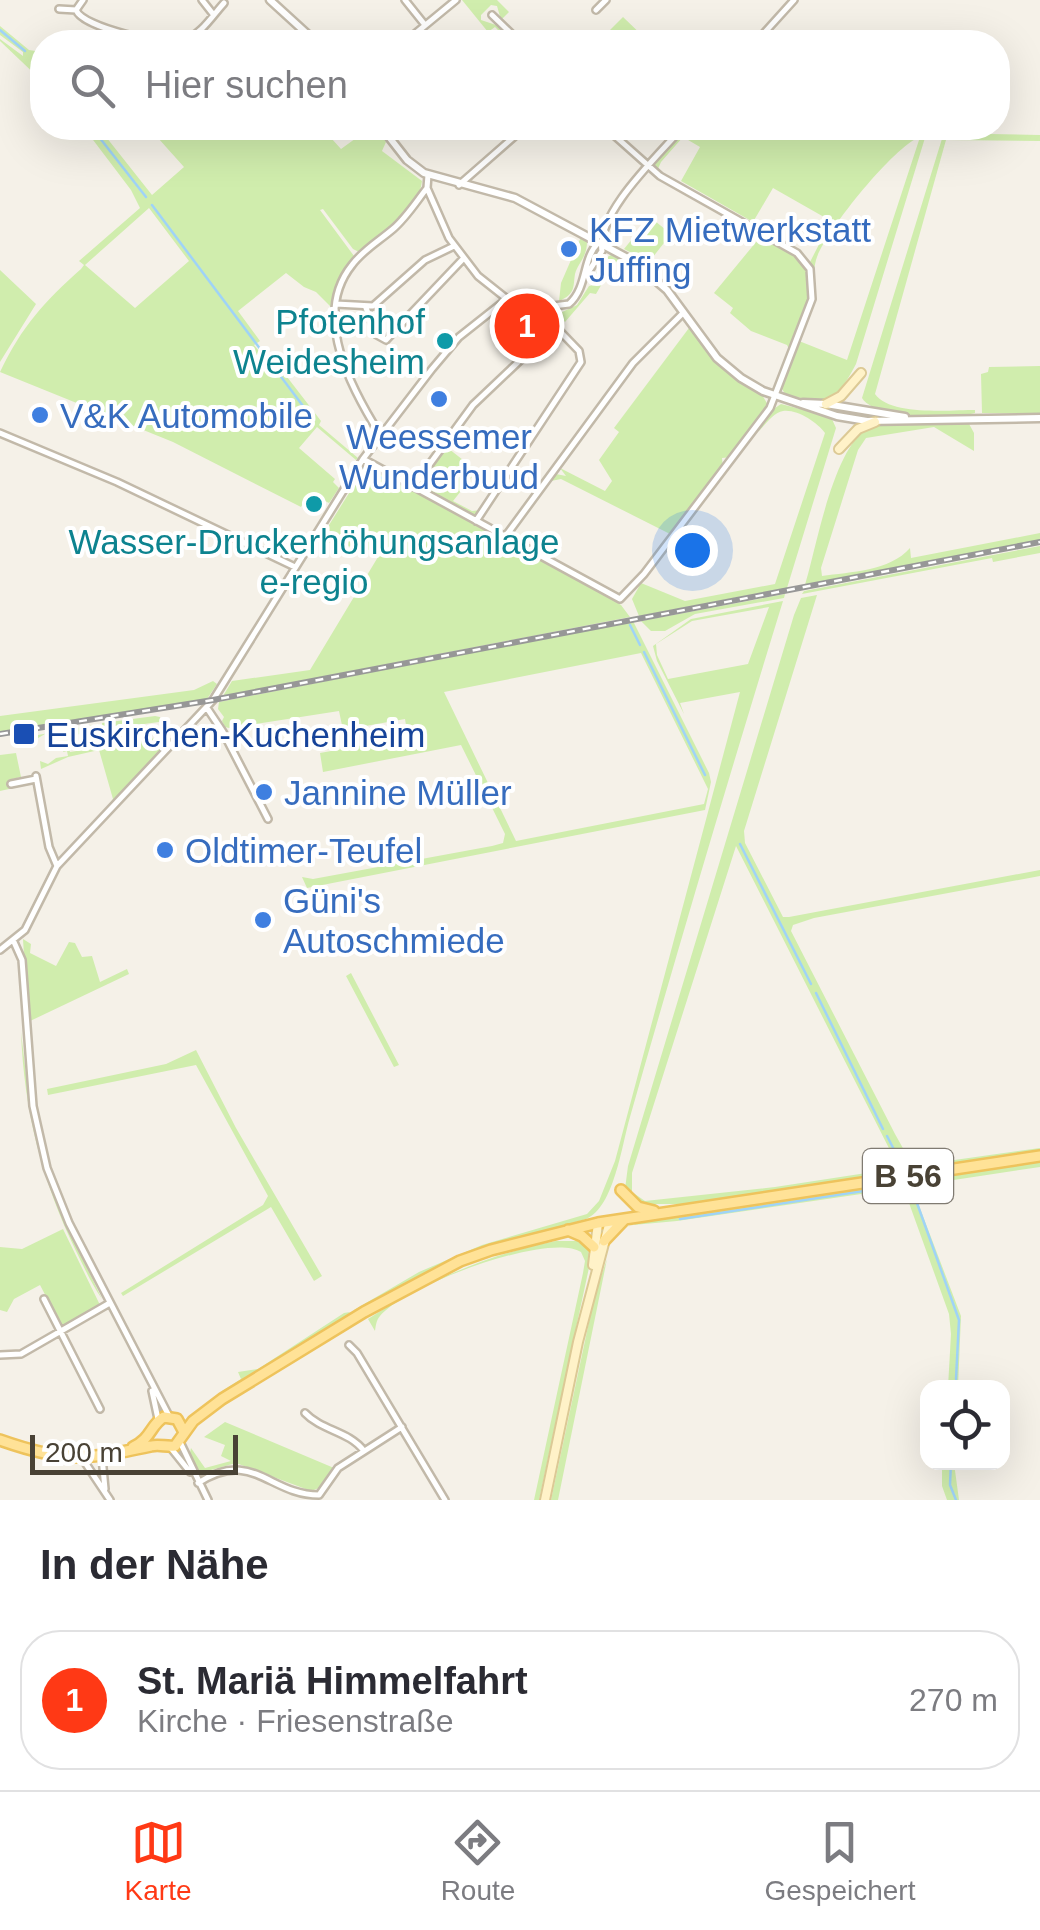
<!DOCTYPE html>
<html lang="de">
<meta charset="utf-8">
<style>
body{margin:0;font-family:Helvetica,sans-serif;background:#f7f7f7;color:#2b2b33}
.controls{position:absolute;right:30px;bottom:30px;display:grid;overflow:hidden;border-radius:20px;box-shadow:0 10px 40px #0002}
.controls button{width:90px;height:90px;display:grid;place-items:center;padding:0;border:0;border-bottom:2px solid #e1e1e2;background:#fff;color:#2b2b33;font:50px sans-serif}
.scale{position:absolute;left:30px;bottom:25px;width:208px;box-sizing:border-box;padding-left:10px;border:5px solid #494235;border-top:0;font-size:28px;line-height:35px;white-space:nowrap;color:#494235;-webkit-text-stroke:8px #fff;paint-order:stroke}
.you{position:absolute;left:692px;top:550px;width:35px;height:35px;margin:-25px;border:8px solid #fff;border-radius:50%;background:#1a73e8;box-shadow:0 0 0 15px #1a73e833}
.badge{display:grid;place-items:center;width:65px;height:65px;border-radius:50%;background:#ff3915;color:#fff;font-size:32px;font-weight:700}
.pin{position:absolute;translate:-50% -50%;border:5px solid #fff;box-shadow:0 2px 10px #0006}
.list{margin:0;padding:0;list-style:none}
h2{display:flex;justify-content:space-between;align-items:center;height:130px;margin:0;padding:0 40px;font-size:42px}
h2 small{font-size:32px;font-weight:400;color:#7c7c81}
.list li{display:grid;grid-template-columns:65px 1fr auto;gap:30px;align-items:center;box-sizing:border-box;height:140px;margin:0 20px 20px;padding:0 20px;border:2px solid #e1e1e2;border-radius:40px}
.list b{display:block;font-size:38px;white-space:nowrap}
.list p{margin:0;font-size:32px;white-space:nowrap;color:#7c7c81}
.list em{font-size:32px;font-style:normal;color:#7c7c81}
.icon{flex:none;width:55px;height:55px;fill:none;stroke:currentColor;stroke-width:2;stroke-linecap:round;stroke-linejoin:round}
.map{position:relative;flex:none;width:1040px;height:1500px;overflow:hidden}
.search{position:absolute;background:#fff;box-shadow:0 10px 40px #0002;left:30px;right:30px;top:30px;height:110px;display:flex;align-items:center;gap:25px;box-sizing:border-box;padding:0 35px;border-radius:40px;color:#7c7c81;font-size:38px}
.sheet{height:290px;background:#fff}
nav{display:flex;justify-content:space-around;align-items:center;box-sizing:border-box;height:140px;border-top:2px solid #e1e1e2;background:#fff;font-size:28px;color:#7c7c81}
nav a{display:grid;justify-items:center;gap:5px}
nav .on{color:#ff3915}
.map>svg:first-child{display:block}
</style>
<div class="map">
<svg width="1040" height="1500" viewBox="0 0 1040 1500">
<rect width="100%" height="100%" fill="#f5f1e8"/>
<!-- green -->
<path fill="#d0edad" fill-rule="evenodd" d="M 462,0 L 497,0 L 509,12 L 501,20 L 497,6 L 491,5 L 481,15 L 481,20 L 499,26 L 510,42 L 495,27 L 488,32 Z
M 623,17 L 649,42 L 600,40 Z
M 0,26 L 29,50 L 42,52 L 42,58 L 38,58 L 42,62 L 42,81 L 0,41 L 0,39 L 23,56 L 23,52 L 0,35 Z
M 84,128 L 99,128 L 152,195 L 184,167 L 149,128 L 322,128 L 341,149 L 370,128 L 376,128 L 386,142 L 382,151 L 422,181 C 419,210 381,237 359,252 L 353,249 L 323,209 L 320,210 L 354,256 L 338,283 L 333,309 L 316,292 L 304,287 L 286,273 L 238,311 L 260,341 L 254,345 L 259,351 L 264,347 L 321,421 L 319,425 L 358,458 L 356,460 L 317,427 L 299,448 L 335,479 L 333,482 L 339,488 L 329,503 L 309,493 L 301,507 L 173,442 L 0,372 C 22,326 44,302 81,269 L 84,265 L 79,261 L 140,208 L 131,190 ZM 149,208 L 189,261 L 135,308 L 85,265 Z
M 686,128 L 928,128 L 856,364 C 837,401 826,406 785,394 L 781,387 L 799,341 L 847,360 L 920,137 C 894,146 827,230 817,257 C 814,265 814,274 814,281 L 810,262 L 831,221 L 773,188 L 753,222 L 681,181 L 700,147 L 683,137 L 661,162 L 657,171 L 654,164 Z
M 945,129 L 989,134 L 1040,135 L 1040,141 L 946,140 L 875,394 C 890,416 950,410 975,410 L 975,413 C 953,419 874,419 862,398 Z
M 650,217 L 671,234 L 649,262 L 624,249 Z
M 761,236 C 830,266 812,293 790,351 L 787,345 L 751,331 L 730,313 L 733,308 L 714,293 Z
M 581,237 L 587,242 C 587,257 578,263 575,274 C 573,286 576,294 559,301 L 561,283 Z
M 611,255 L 623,260 L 614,263 L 596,294 L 590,293 L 565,322 L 558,314 L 577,305 L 589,286 L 593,285 L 600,261 Z
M 0,270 L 36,304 L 0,362 Z
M 689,328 L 720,366 L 761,393 L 768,405 L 732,457 L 722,458 L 723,469 L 670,534 L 561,479 L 551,481 L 556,474 L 566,476 L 560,468 L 605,491 L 612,481 L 599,460 L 619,432 L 614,428 Z
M 1040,366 L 1040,414 L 982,413 L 981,374 L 988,372 L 989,367 Z
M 781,404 L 831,417 L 836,428 L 787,588 L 639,616 L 632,599 L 641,583 L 685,601 L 775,584 L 825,433 C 817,422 797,409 783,411 C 774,412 765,425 758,432 L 772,410 Z
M 968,422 L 974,433 L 974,451 L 934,427 L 866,438 L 858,450 L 821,568 L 822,576 C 850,572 890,571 910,548 L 911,558 L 1040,533 L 1040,540 L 805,585 C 817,546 833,446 871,425 Z
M 444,445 L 477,471 L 453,501 L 472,511 L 480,510 L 476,516 L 419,487 Z
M 366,466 L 602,592 L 621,605 L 630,617 L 223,696 L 232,681 L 310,670 L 381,552 L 319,541 Z
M 1040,546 L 1040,553 L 993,562 L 992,558 L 976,561 L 802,594 L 804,591 Z
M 785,594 L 784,598 L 695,614 L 665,631 L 651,631 L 641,621 Z
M 817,595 L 744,831 L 745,843 L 783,917 L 789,917 L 1040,870 L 1040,876 L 814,918 L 793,925 L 791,931 L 895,1134 L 909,1159 L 919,1165 L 1040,1148 L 1040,1151 L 919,1170 L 907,1161 L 907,1170 L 902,1172 L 683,1204 L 639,1204 L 625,1189 L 628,1166 L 794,615 L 801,598 ZM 736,846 L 899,1168 L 775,1187 L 645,1201 L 632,1192 L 632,1173 Z
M 783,601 C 731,770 679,945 630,1117 C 622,1144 614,1208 586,1219 L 481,1249 L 439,1266 L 356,1312 L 354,1310 L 419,1272 L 482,1245 L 587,1214 L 599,1201 L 615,1161 L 740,692 L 680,703 L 684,714 L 657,661 L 653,646 L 691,619 ZM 769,607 L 748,664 L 668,679 L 657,655 L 656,644 L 692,621 Z
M 633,621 L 709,773 L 711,782 L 705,810 L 307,888 L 302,877 L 313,879 L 492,846 L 503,843 L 505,834 L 461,745 L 323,772 L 320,753 L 408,737 L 405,719 L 343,730 L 339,711 L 229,728 L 225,727 L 222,721 L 224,717 L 218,709 L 219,702 ZM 641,653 L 708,789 L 704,804 L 516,841 L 444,692 Z
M 213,681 L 217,684 L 207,699 L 0,732 L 0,716 L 194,690 Z
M 155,716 L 160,717 L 162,726 L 159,722 L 137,725 L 135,730 L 133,726 L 103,731 L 102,723 Z
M 99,724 L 101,731 L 68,736 L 68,741 L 61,740 L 65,738 L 64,733 L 45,734 L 33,741 L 27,737 Z
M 162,732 L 166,741 L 164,747 L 104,811 L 113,799 L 99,750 L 68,757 L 41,769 L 40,761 L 48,764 L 56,758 L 68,756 L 67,751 L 63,752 L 65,748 L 69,747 L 70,752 L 102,747 L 102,742 L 106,746 L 136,741 L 136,736 L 139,741 L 161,737 Z
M 16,753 L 21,777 L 8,780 L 9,789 L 0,791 L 0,755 Z
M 23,939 L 31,944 L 30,953 L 56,966 L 69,942 L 75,943 L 82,957 L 92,956 L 100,982 L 127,969 L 129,974 L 28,1022 Z
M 351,973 L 399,1065 L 394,1067 L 346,976 Z
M 21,1032 L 31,1117 L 41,1159 L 58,1207 L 102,1299 C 92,1285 84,1267 76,1251 C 42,1181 24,1111 21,1032 Z
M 196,1050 L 236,1128 L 322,1276 L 314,1281 L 271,1207 L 123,1296 L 121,1293 L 263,1205 L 268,1196 L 196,1065 L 48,1095 L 47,1089 L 166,1064 Z
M 1040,1160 L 1040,1167 L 934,1183 L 920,1181 L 926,1177 Z
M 910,1180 L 913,1183 L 909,1187 L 677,1221 L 633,1225 L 618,1230 L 647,1220 Z
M 913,1190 L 961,1316 L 958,1387 L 948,1387 L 951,1334 L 949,1314 L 909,1203 L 912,1203 L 910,1193 Z
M 63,1229 L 100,1305 L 68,1324 L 61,1325 L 40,1285 L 14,1299 L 7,1312 L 0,1310 L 0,1247 L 22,1249 Z
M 556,1241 L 583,1241 L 588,1247 L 590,1263 L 539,1500 L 534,1500 L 583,1273 L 585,1261 L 581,1252 C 548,1231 403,1287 380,1316 C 376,1321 376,1325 375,1331 L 368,1319 C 426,1281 489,1254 556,1241 Z
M 607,1259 L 558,1500 L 551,1500 L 595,1294 Z
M 350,1312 L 342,1321 L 340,1320 L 224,1393 L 222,1391 L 241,1379 L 238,1372 L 258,1369 L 344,1313 Z
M 225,1422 L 334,1468 L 319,1488 L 311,1491 L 236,1463 L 200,1473 L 189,1457 L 191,1448 L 205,1468 L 231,1461 L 221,1456 L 225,1445 L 204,1437 Z
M 942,1463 L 954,1463 L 959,1500 L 947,1500 L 942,1486 Z"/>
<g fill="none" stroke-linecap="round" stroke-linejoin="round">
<!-- stream -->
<path stroke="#9fd3f7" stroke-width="2.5" d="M 0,30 L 25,51
M 38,62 L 42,67
M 92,128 L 146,197
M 152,205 L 306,410
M 364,468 L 392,484
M 630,625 L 640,645
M 644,652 L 705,775
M 740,844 L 811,984
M 816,993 L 883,1129
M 887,1136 L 904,1169
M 913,1192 L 959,1320 L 956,1379
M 680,1219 L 909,1184
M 955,1388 L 956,1384
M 951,1462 L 950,1485 L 956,1500"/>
<!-- minor casing -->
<g stroke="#c2b9a9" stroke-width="10">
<path id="minor" d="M 83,0 L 76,10 C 83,28 164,46 184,40 C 201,35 213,15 224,3
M 202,0 L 213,14
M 405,0 L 425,25
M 59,9 L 76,10
M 596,10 L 606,0
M 492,15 L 520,42
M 405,42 L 456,0
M 756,42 L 794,0
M 428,175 L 427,188 L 449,238 L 478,276 L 507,299 L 545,307 L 569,304 C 588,287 582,259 598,243
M 459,185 L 524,128
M 587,274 L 602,251 C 596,213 658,156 682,128
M 336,304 L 373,306 L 425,260 L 452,247
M 366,308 L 377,335 L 386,340 L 462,260
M 0,433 L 117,482 L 295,567
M 381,436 C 352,390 311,316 352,265 C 363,250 379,241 393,229 C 406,218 416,202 427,188
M 363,459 L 620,599 L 644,574 L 770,408 L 812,299 L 810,269 L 797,253 L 660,176 L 606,128
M 413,487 L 473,405 L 551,331 L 551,309
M 476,521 L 581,362 L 579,351 L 553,324
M 505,537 L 633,363 L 683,313
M 207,708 L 223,732 L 268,819
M 36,776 L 49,847 L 57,866
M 11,784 L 36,779
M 14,942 L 22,960 L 33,1106 L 47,1168 L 69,1223 L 169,1416
M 0,950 L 25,930 L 57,866 L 213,700 L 363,459 L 432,369 L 459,337 L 507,299
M 44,1299 L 100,1409
M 349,1345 L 357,1353 L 445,1500
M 0,1355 L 21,1354 L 108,1304
M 152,1391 L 158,1419
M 305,1413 C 322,1431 349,1431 364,1451
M 180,1442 L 208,1500
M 170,1447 L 190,1472
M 102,1457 L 105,1489
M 82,1458 L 110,1500
M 198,1483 C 253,1448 269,1495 319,1495 L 338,1468 L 402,1427"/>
</g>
<!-- tertiary casing -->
<g stroke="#c2b9a9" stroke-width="11">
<path id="tertiary" d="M 270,0 L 316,42
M 382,128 L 407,160 L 424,173 L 515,198 L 633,261 L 667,290 L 717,358 L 741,378 L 763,391 L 837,416 L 867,421 L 1040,418
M 803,403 L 826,404 L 905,417"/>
</g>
<!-- secondary casing -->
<g stroke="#dcc995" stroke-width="12">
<path id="secondary" d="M 826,404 L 841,396 L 861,373
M 839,449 L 858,429 L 875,422
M 593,1265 L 598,1223
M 545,1500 L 578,1342 L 610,1221"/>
</g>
<!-- primary casing -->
<g stroke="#eec35c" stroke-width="14">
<path id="primary" d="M 621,1190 L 638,1207 L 654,1211
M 568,1230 L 582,1236 L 594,1247
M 604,1241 L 624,1220
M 0,1440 C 65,1463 85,1460 151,1446 C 159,1444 166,1447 175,1446 L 193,1421 L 222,1399 L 364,1312 L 460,1261 L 491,1250 L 598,1223 L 1040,1156
M 133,1447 C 152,1438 150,1425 164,1417 L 177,1419 L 184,1432"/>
</g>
<!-- minor -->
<use href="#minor" stroke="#fff" stroke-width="5"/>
<!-- tertiary -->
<use href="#tertiary" stroke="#fff" stroke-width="6"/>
<!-- secondary -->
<use href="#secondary" stroke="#fff2c8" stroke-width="8"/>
<!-- primary -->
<use href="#primary" stroke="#ffe297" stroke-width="9"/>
<!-- rail casing -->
<g stroke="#979797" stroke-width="6">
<path id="rail" d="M 0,734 L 213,700 L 1040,542"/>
</g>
<!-- rail -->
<use href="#rail" stroke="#fff" stroke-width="2.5" stroke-dasharray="8" stroke-linecap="butt"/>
</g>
<!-- markers -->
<g fill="#3f7fe0" stroke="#fff" stroke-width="4">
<circle cx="569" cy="249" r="10"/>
<circle cx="439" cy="399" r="10"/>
<circle cx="40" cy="415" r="10"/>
<circle cx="264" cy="792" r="10"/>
<circle cx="165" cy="850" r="10"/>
<circle cx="263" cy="920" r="10"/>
</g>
<g fill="#0f9aa8" stroke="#fff" stroke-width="4">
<circle cx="445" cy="341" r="10"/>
<circle cx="314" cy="504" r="10"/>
</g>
<rect fill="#1a4fb4" stroke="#fff" stroke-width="4" x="12" y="722" width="24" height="24" rx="5"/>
<g text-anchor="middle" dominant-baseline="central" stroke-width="8" stroke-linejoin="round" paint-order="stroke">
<!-- shield labels -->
<rect fill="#fff" stroke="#807b72" stroke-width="2.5" x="863" y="1149" width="90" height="54" rx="8"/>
<g font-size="32" font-weight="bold" fill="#494235">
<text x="908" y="1176">B 56</text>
</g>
<!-- shop labels -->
<g font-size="35" fill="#366cbe" stroke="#fff" text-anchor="start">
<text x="589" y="229">KFZ Mietwerkstatt<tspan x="589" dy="40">Juffing</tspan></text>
<text x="60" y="415">V&amp;K Automobile</text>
<text x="439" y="436" text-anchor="middle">Weessemer<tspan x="439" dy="40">Wunderbuud</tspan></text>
<text x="284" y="792">Jannine Müller</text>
<text x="185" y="850">Oldtimer-Teufel</text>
<text x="283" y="900">Güni's<tspan x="283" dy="40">Autoschmiede</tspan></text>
</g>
<!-- culture labels -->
<g font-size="35" fill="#0d838f" stroke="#fff" text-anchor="end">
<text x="425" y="321">Pfotenhof<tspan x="425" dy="40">Weidesheim</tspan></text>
<text x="314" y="541" text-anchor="middle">Wasser-Druckerhöhungsanlage<tspan x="314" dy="40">e-regio</tspan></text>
</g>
<!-- transit labels -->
<g font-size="35" fill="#164399" stroke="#fff" text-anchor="start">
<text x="46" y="734">Euskirchen-Kuchenheim</text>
</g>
</g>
</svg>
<div class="controls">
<button><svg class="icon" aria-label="locate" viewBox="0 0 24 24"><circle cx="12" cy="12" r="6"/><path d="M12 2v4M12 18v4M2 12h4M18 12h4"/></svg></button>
</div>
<div class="scale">200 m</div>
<div class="you"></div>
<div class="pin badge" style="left:527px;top:326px">1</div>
<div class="search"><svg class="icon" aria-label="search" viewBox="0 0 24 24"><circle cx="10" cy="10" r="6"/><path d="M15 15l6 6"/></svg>Hier suchen</div>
</div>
<section class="sheet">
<h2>In der Nähe<small></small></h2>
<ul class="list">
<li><span class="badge">1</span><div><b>St. Mariä Himmelfahrt</b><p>Kirche · Friesenstraße</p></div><em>270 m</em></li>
</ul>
</section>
<nav>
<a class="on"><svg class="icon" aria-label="map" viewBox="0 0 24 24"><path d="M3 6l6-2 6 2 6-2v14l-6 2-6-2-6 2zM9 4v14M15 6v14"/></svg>Karte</a>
<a><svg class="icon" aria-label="directions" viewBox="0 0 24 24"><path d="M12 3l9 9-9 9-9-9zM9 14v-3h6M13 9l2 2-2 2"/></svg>Route</a>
<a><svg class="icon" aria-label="saved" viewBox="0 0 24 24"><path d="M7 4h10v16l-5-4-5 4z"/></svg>Gespeichert</a>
</nav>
